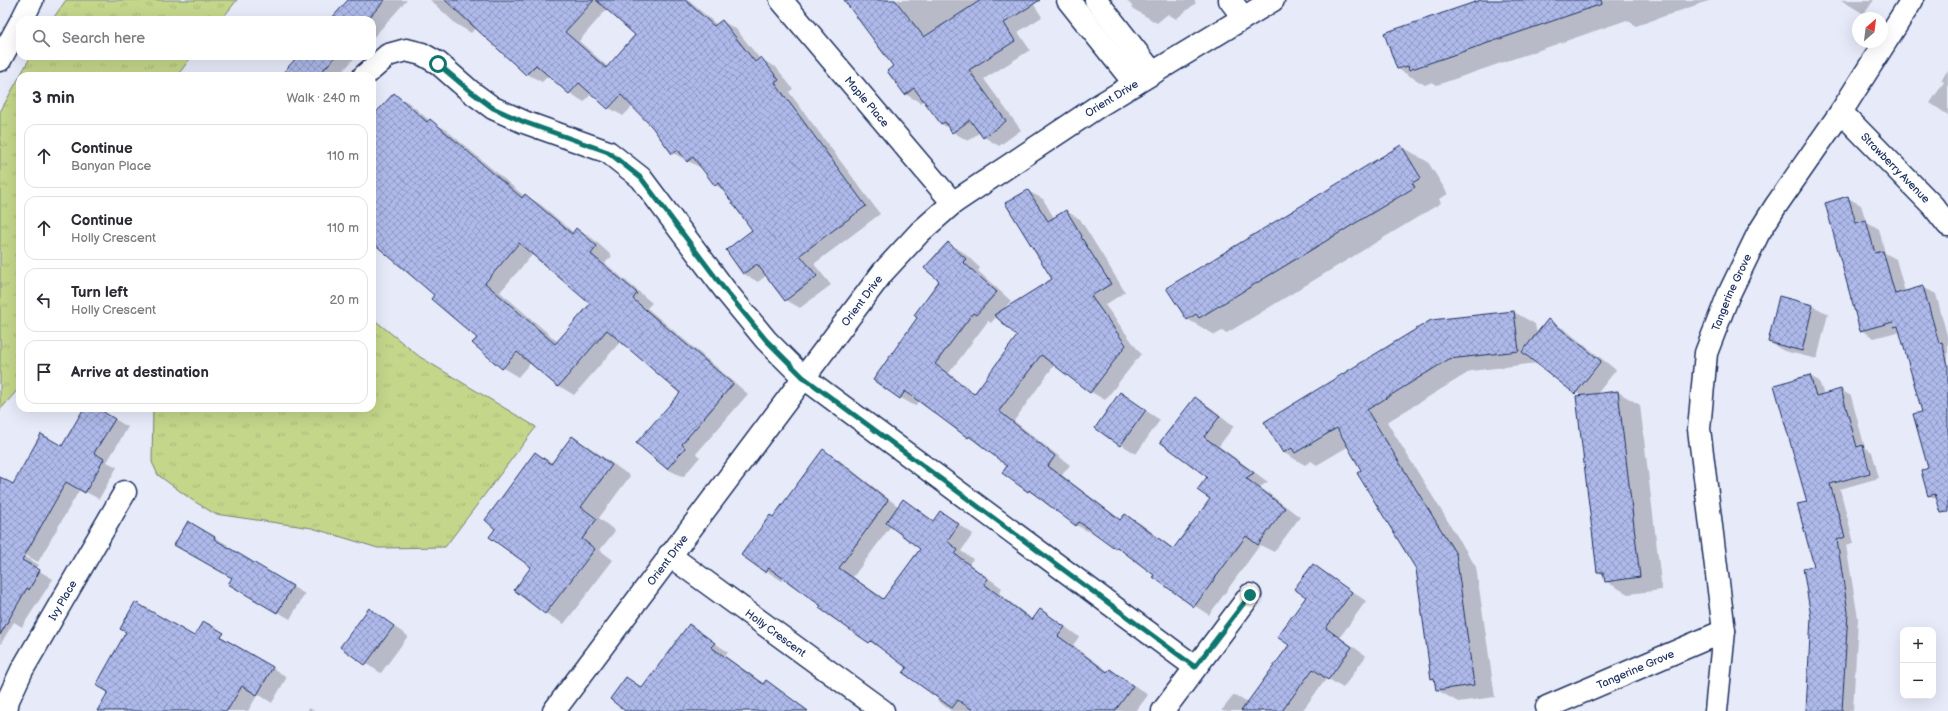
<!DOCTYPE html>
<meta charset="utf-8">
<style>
body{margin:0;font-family:"Balsamiq Sans",sans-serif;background:#f7f7f7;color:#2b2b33}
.controls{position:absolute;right:12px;bottom:12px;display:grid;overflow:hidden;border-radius:8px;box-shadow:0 4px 16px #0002}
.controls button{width:36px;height:36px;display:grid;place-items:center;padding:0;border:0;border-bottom:1px solid #e1e1e2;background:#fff;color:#2b2b33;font:20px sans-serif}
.compass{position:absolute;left:1852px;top:12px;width:36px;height:36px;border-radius:50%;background:#fff;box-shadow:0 4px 16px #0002;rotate:28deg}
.stop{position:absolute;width:12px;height:12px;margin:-9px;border:3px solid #0f766e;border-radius:50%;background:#fff}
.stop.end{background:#0f766e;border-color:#fff;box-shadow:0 1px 4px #0008}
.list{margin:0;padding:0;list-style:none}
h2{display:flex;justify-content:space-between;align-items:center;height:52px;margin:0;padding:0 16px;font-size:17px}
h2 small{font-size:13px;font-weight:400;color:#7c7c81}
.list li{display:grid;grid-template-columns:26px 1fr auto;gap:12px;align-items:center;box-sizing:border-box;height:64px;margin:0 8px 8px;padding:0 8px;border:1px solid #e1e1e2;border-radius:12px}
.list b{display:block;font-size:15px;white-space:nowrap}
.list p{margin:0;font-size:13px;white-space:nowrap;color:#7c7c81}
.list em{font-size:13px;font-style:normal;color:#7c7c81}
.icon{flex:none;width:22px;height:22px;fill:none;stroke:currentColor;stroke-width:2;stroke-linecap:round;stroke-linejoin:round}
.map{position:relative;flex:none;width:1948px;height:711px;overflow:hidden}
.search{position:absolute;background:#fff;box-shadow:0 4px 16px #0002;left:16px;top:16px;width:360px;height:44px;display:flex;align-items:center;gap:10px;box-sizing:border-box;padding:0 14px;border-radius:12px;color:#7c7c81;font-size:15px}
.panel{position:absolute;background:#fff;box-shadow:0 4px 16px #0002;left:16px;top:72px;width:360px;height:340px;border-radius:12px}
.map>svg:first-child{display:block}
</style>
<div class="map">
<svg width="1948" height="711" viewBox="0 0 1948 711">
<defs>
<pattern id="grass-tufts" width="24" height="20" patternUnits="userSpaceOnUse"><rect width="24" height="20" fill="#c4d68a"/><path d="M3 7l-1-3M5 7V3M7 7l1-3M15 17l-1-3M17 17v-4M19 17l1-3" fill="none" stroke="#a8b87a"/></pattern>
<pattern id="building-cross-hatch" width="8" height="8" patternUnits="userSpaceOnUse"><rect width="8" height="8" fill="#afbaeb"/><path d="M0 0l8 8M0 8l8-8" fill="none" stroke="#8e98c2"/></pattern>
</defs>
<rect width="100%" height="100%" fill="#e7eaf9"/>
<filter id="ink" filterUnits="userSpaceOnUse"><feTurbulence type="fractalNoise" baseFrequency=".025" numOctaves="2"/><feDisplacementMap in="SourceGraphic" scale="8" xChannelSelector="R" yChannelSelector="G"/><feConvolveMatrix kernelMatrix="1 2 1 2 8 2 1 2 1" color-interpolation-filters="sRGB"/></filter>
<g filter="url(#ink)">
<!-- grass -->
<path fill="url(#grass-tufts)" stroke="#708274" d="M 66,0 L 237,0 L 221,20 L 52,20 Z
M 31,56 L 192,56 L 180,72 L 178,76 L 20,76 L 20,387 L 0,410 L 0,112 Z
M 372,318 L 420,357 L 536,427 L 445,547 L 378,548 L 312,528 L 215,514 L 192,500 L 158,475 L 152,462 L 153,408 L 372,408 Z"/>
<!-- shadow -->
<path fill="#0003" fill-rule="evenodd" d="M 349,0 L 407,0 L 372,39 L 372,20 L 331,20 Z
M 430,0 L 688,0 L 717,25 L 722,21 L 736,29 L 760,59 L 776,67 L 793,89 L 789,92 L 880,214 L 814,264 L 831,285 L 800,308 L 786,300 L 767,275 L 758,282 L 744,274 L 753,230 L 724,190 L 715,185 L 703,169 L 673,153 L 653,126 L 633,106 L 623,116 L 609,108 L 592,93 L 584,102 L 570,93 L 549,75 L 542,82 L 527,74 L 476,27 L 471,33 L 456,24 ZM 607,9 L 637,35 L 608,67 L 579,41 Z
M 845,0 L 1031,0 L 1042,17 L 1018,32 L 1030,50 L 984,79 L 1021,130 L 999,146 L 984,137 L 980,132 L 968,141 L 953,132 L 942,124 L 924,100 L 921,103 L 905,94 L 894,66 Z
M 1127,0 L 1194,0 L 1196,3 L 1176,19 L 1168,14 L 1157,23 L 1135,10 Z
M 1484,0 L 1711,0 L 1636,26 L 1627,20 L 1437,85 L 1432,82 L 1425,85 L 1398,69 Z
M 1841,0 L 1874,0 L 1864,14 Z
M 299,56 L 356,56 L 339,76 L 279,76 Z
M 1948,70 L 1948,115 L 1930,103 L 1944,82 L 1941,80 Z
M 394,94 L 409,103 L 430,121 L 445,129 L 524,196 L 525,195 L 540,204 L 574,233 L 577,229 L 592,238 L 612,256 L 605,263 L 652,303 L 647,308 L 748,394 L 696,454 L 700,457 L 683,477 L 667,469 L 638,443 L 681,393 L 621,341 L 574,395 L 559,386 L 531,362 L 518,377 L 503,368 L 473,343 L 478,337 L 435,295 L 376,245 L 372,250 L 372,119 ZM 533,254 L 591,304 L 558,342 L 500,292 Z
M 1401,146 L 1428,162 L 1448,194 L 1439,199 L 1441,203 L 1227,333 L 1222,331 L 1215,335 L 1187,319 Z
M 1028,191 L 1043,199 L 1054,218 L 1066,211 L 1080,219 L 1125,292 L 1105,305 L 1141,354 L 1105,400 L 1091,392 L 1055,364 L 1014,421 L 1070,465 L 1062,475 L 1121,520 L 1125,515 L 1140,523 L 1174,549 L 1211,499 L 1195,398 L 1210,407 L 1234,426 L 1219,446 L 1268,482 L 1260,487 L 1300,517 L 1274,552 L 1260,545 L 1209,615 L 1195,606 L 1131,557 L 1093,531 L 1091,533 L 1076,525 L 1043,500 L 1028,491 L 1009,466 L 982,445 L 968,437 L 919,401 L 915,406 L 901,398 L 919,318 L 940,281 L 948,243 L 963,252 L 980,268 L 978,271 L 1011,301 L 1003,310 L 1053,279 ZM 997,316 L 1018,336 L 976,394 L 949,373 L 988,321 L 991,323 Z
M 1848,198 L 1861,205 L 1866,221 L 1879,229 L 1885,253 L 1896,259 L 1905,292 L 1923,287 L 1936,294 L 1948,339 L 1948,501 L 1942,502 L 1929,495 L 1930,469 L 1923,412 L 1901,331 L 1874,338 L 1861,330 Z
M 1780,297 L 1813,306 L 1828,314 L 1817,359 L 1784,351 L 1769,342 Z
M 1514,312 L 1535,324 L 1537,335 L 1549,320 L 1564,329 L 1616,370 L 1597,394 L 1618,392 L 1640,405 L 1662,590 L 1628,594 L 1605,581 L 1605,576 L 1598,572 L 1581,396 L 1538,363 L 1471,371 L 1387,422 L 1476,567 L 1495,697 L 1458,702 L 1437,690 L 1436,680 L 1432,678 L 1417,568 L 1349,446 L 1317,465 L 1311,461 L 1305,465 L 1284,453 L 1266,422 L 1432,321 Z
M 1810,376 L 1819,381 L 1824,395 L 1841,390 L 1851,396 L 1865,448 L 1872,452 L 1879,478 L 1840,489 L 1854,543 L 1846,545 L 1858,618 L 1853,711 L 1806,711 L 1815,567 L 1808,502 Z
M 1121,394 L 1160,420 L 1136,454 L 1096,428 Z
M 86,408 L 96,408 L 128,427 L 107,462 L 117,467 L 99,499 L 80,489 L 38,562 L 22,553 L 21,554 L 39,565 L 36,569 L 53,579 L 22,627 L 14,622 L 0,645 L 0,493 L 13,486 L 62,447 Z
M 572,437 L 591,448 L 630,476 L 599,518 L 615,531 L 600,550 L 613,560 L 564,624 L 545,613 L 533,567 L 497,528 L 536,453 L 553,463 Z
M 823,450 L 838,459 L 899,507 L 904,501 L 934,521 L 941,513 L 973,534 L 961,551 L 973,559 L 969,564 L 1002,588 L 999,593 L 1033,620 L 1040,610 L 1055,619 L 1079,637 L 1073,645 L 1109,672 L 1110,670 L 1125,679 L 1148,695 L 1136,711 L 951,711 L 937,700 L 939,697 L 908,668 L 885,651 L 820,608 L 822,606 L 784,578 L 782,581 L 742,555 L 773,518 ZM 891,526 L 922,549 L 884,599 L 853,577 Z
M 188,522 L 228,545 L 226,548 L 305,594 L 290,619 L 230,584 L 234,578 Z
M 1313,565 L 1366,601 L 1340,637 L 1366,656 L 1343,688 L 1327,678 L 1302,711 L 1221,711 L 1234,695 L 1248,703 L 1290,645 L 1307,597 Z
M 369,610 L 408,636 L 381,673 L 366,664 Z
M 689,625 L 728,652 L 725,656 L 764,684 L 766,682 L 805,708 L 803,711 L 627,711 L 626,679 L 643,688 Z
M 230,642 L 287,677 L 272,703 L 258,694 L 248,711 L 177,711 Z
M 309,708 L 315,711 L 307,711 Z"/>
<!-- building -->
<path fill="url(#building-cross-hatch)" stroke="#1b2f5e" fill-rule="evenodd" d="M 348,0 L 385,0 L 367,20 L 330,20 Z
M 445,0 L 594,0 L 565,32 L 606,68 L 635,35 L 596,0 L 685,0 L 714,26 L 722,20 L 755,62 L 761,57 L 779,80 L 775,83 L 866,206 L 800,255 L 817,276 L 785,301 L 757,264 L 743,274 L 726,250 L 752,230 L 718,183 L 715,186 L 693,157 L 687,162 L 678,150 L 672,154 L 652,127 L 621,95 L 608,109 L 579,83 L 569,94 L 536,65 L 526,75 Z
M 844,0 L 895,0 L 924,37 L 981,0 L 1040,0 L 1004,23 L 1015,41 L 969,70 L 1006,121 L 983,138 L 970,120 L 952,133 L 945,122 L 941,124 L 914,88 L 905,95 L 887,71 L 893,66 Z
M 1481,0 L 1601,0 L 1602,4 L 1409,70 L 1408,66 L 1397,69 L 1384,33 Z
M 298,56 L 336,56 L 318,76 L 280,76 Z
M 394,93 L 427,122 L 430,119 L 522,198 L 525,194 L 572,234 L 576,228 L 597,246 L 591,254 L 637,293 L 633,299 L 733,384 L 682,444 L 685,448 L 667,469 L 636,443 L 680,393 L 607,330 L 558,387 L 517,352 L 502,369 L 472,343 L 477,338 L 431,299 L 434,295 L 372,242 L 372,117 ZM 519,243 L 590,304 L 555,344 L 485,283 Z
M 1401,145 L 1421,178 L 1412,183 L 1415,187 L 1199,318 L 1196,314 L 1187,320 L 1166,288 Z
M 1028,190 L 1048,221 L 1066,210 L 1082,236 L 1081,237 L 1111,284 L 1091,296 L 1126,345 L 1090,393 L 1041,355 L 999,411 L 1055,456 L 1048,466 L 1120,520 L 1125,514 L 1173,549 L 1210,499 L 1197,490 L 1207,477 L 1160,442 L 1195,397 L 1220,416 L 1204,437 L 1254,473 L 1246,478 L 1285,508 L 1258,545 L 1246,536 L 1194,607 L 1153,577 L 1154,575 L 1117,547 L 1116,549 L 1079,522 L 1076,526 L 1029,490 L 1028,492 L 1002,473 L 1007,466 L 969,436 L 968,438 L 905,391 L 900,399 L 873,380 L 917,318 L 914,315 L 939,281 L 924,268 L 948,242 L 966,259 L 963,262 L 997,292 L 976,315 L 973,313 L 935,364 L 974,394 L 1017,336 L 994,315 L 1052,279 L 1005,203 Z
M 1848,196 L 1856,223 L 1866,220 L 1875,253 L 1883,251 L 1895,294 L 1923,286 L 1939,343 L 1942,342 L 1948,365 L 1948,512 L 1941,513 L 1935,494 L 1928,496 L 1921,471 L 1928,468 L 1913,414 L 1922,412 L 1898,326 L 1894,327 L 1893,322 L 1860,331 L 1825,203 Z
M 1779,296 L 1813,305 L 1802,351 L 1768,342 Z
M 1514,311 L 1519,351 L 1449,359 L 1367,410 L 1456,554 L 1474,685 L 1436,690 L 1434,678 L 1431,679 L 1416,569 L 1357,473 L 1361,470 L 1337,428 L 1295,453 L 1292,448 L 1283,453 L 1264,422 L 1431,320 Z
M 1548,319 L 1601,361 L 1575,394 L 1522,352 Z
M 1810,375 L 1816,396 L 1841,389 L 1857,447 L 1863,445 L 1870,473 L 1830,484 L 1845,537 L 1837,540 L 1848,612 L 1842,711 L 1806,711 L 1811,617 L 1803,568 L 1814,566 L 1797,504 L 1807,502 L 1774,385 Z
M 1618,391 L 1640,577 L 1605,582 L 1603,572 L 1597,572 L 1576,396 Z
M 1120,392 L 1146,410 L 1120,446 L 1095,428 Z
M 84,408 L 97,408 L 115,419 L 94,453 L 104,459 L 85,493 L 66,482 L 22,560 L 40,570 L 29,590 L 27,588 L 0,635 L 0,477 L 13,484 L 41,434 L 62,446 Z
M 572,436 L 612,465 L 581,507 L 597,519 L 582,539 L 595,549 L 545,614 L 514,590 L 531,567 L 489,537 L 495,529 L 485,520 L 535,452 L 551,464 Z
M 823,449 L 888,500 L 839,568 L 883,599 L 920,549 L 886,523 L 903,499 L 933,521 L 940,511 L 959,524 L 947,541 L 958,550 L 955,554 L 988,579 L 984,584 L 1032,620 L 1040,609 L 1065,627 L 1058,636 L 1107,672 L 1110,669 L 1133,686 L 1115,711 L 974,711 L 958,700 L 952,708 L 903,673 L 907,668 L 871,641 L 869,643 L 819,608 L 821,606 L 769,568 L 766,573 L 741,555 L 770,515 L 773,517 Z
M 188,521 L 215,537 L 214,539 L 293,586 L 277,613 L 228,584 L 232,578 L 174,545 Z
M 1313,564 L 1352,592 L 1326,628 L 1352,647 L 1328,680 L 1313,669 L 1282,711 L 1241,711 L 1289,645 L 1277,637 L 1306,597 L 1294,589 Z
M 135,602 L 194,636 L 203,621 L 224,633 L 221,637 L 273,667 L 257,695 L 242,686 L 227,711 L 97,711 L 108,692 L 96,685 L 126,632 L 120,629 Z
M 369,608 L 394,626 L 365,665 L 340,647 Z
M 689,624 L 715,643 L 711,647 L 763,684 L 766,680 L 808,711 L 625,711 L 610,699 L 626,677 L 642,688 Z"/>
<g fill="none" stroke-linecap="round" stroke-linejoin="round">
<!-- minor casing -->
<g stroke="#1b2f5e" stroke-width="25">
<g id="minor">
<path id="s1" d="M 781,0 L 953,203"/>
<path d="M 1068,0 L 1135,84"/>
<path d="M 1096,0 L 1153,73"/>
<path d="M 1230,0 L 1243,17"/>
<path d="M 22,20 L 32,0"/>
<path d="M 0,60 L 20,23"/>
<path d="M 364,76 L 388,55 L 406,50 L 422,54 L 438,63 L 470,91 L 493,108 L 524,122 L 608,152 L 641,178 L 725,290 L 766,340 L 803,377 L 1195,667"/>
<path id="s2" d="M 1841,112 L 1933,206 L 1948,225"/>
<path id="s3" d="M 669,555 L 883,711"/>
<path id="s4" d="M 1547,707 L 1724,631"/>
<path id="s5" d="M 6,711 L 8,700 L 22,670 L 125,492"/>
<path id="s6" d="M 554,711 L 883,272 L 920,232 L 953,203 L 1100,105 L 1273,0"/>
<path d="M 1163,711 L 1250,595"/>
<path id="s7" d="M 1716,711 L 1724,631 L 1699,429 L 1706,353 L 1728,296 L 1758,234 L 1775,207 L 1841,112 L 1912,0"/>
</g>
</g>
<!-- minor -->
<use href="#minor" stroke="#fff" stroke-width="22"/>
</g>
</g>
<g fill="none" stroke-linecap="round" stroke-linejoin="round" filter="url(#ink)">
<!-- route -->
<path stroke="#0f766e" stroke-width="5" d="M 438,64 L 470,91 L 493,108 L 524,122 L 608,152 L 641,178 L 725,290 L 766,340 L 803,377 L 1195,667 L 1250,595"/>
</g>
<g text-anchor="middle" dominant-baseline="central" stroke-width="4" stroke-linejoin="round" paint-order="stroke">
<!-- street labels -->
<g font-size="11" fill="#1b2f5e" stroke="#fff">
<text stroke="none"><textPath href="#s6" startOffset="837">Orient Drive</textPath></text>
<text stroke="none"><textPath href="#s1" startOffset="133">Maple Place</textPath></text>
<text stroke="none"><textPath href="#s2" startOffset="78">Strawberry Avenue</textPath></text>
<text stroke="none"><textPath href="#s7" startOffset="426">Tangerine Grove</textPath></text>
<text stroke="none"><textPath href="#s6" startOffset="513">Orient Drive</textPath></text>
<text stroke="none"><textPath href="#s6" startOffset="189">Orient Drive</textPath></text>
<text stroke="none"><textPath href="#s5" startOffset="125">Ivy Place</textPath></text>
<text stroke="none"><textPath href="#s3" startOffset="132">Holly Crescent</textPath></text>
<text stroke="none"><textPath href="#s4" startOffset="96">Tangerine Grove</textPath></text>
</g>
</g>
</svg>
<div class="controls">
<button>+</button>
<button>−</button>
</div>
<svg class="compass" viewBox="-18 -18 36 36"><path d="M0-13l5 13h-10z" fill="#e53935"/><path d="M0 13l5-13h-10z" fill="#7c7c81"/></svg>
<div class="stop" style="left:438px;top:64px"></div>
<div class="stop end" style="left:1250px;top:595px"></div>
<div class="search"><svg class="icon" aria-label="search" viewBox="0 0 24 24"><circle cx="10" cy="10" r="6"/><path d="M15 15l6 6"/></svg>Search here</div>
<section class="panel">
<h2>3 min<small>Walk · 240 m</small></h2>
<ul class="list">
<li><svg class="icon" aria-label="ahead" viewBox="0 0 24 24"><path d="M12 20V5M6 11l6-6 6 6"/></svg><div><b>Continue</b><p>Banyan Place</p></div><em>110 m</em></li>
<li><svg class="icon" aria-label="ahead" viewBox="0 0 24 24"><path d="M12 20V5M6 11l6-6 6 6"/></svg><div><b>Continue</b><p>Holly Crescent</p></div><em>110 m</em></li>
<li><svg class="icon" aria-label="left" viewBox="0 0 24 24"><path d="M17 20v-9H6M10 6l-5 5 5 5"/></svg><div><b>Turn left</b><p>Holly Crescent</p></div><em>20 m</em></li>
<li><svg class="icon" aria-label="arrive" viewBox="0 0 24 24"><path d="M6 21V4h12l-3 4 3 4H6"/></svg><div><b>Arrive at destination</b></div></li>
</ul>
</section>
</div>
